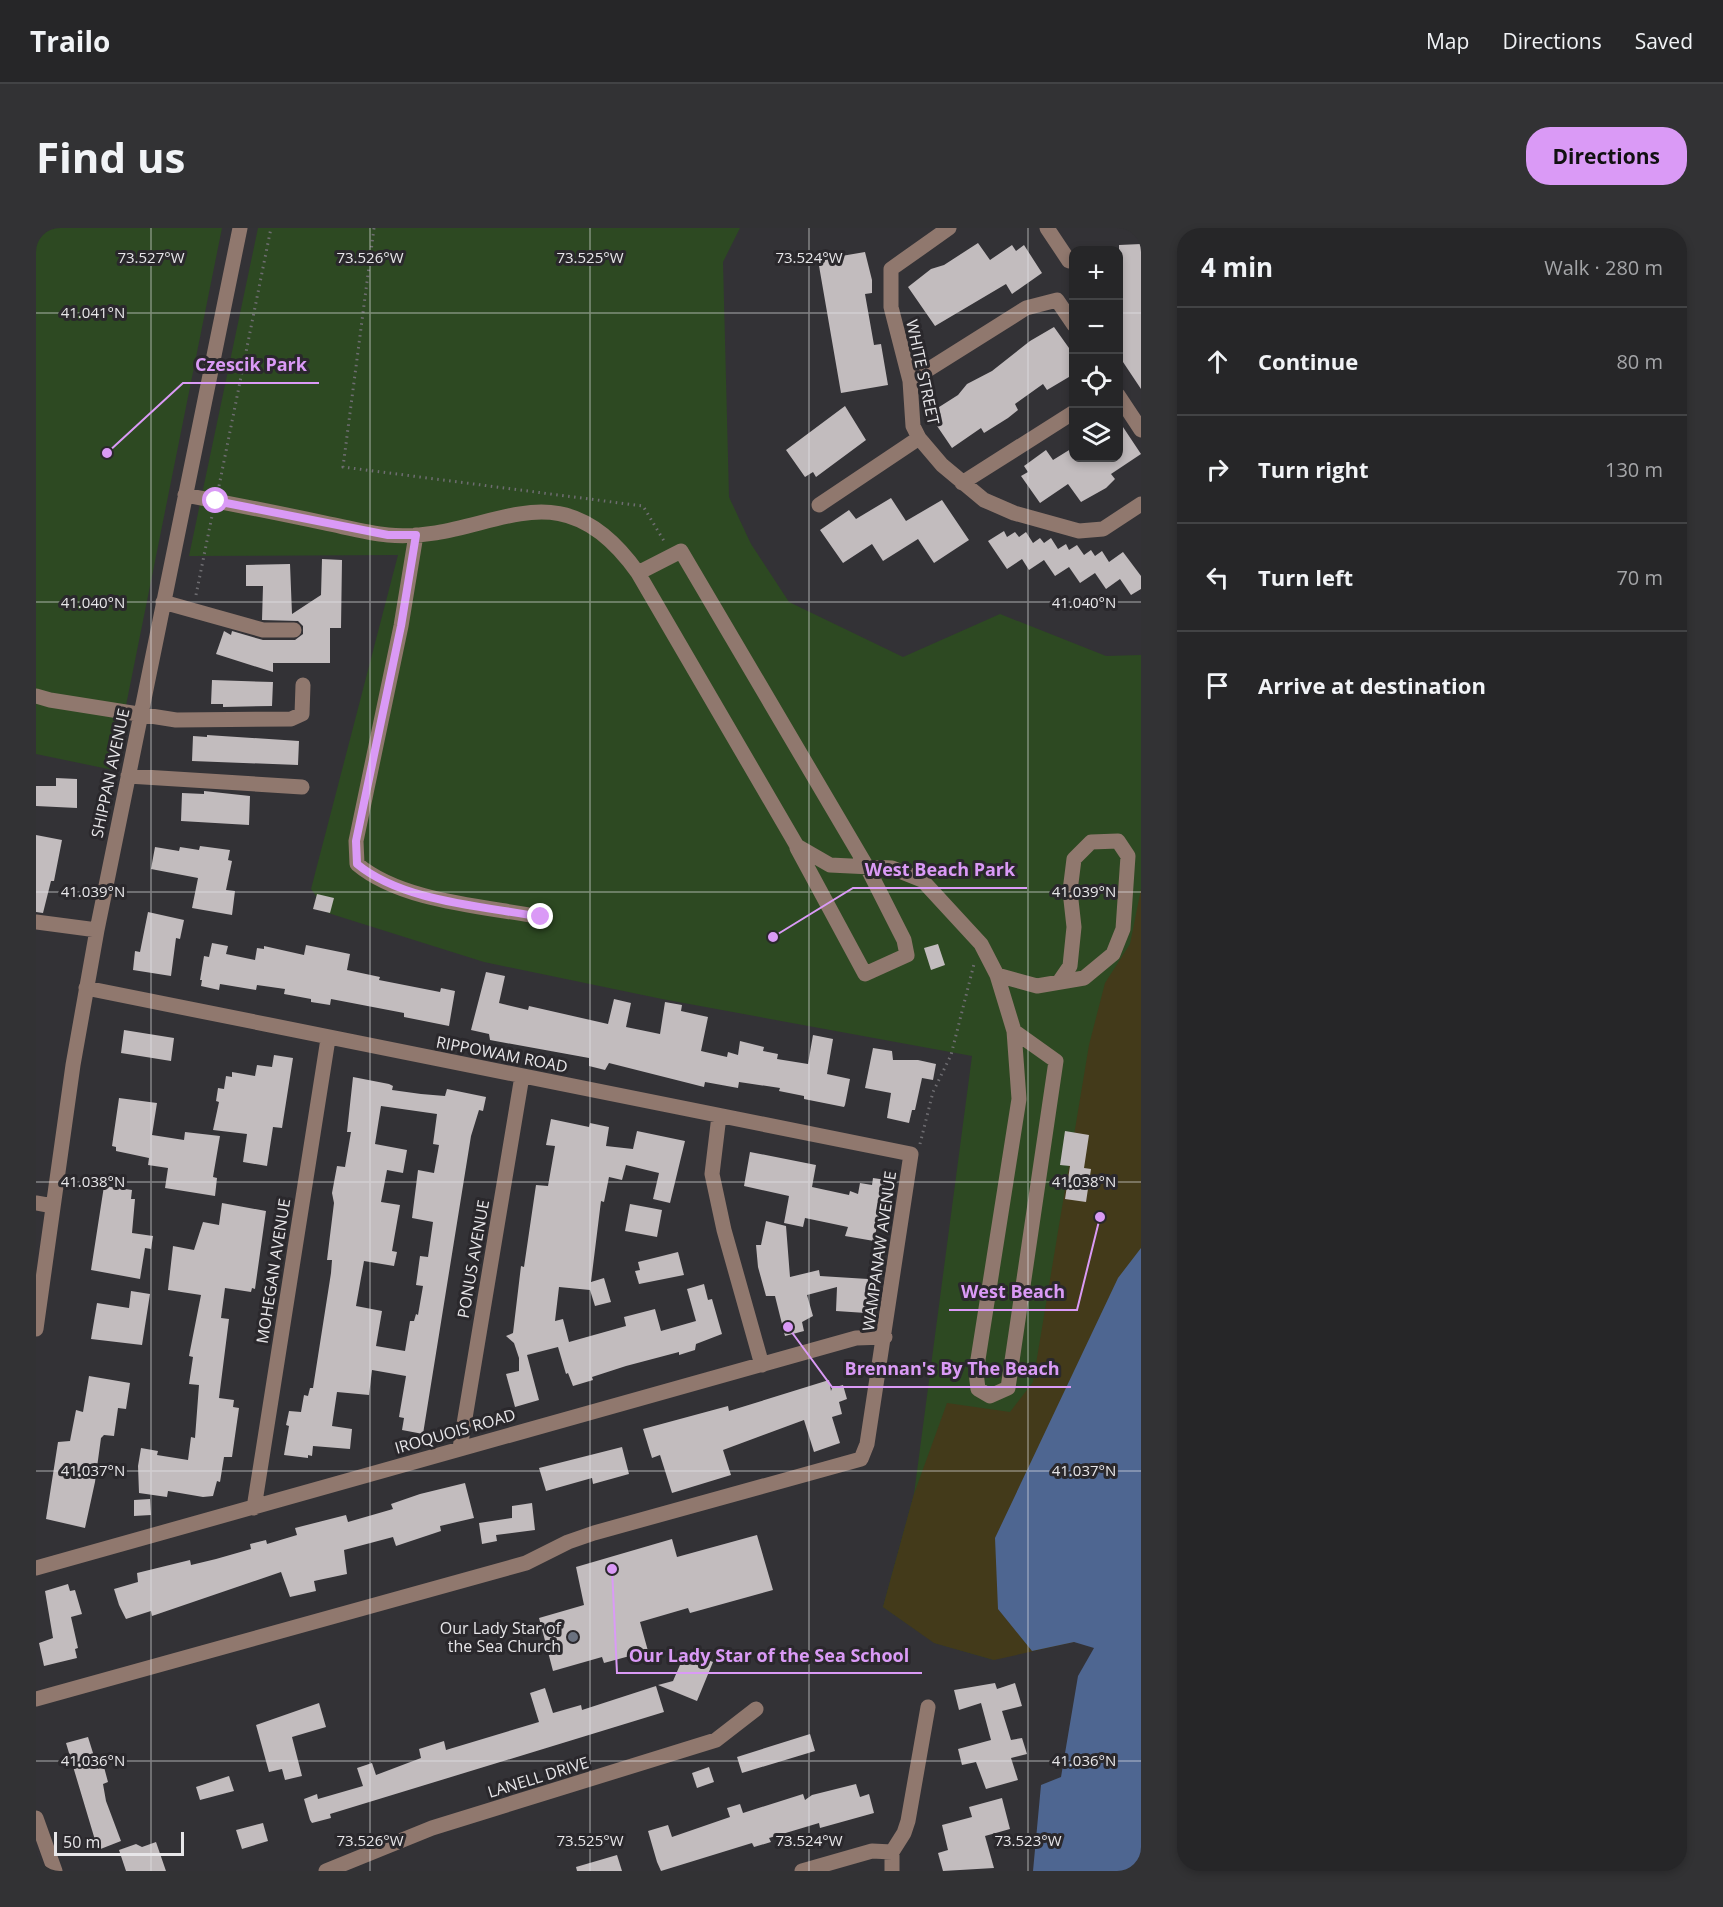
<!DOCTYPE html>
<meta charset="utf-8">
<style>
body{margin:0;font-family:"Open Sans",sans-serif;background:#323234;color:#f1f3f6}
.controls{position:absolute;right:18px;top:18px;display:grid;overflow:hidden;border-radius:12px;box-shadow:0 3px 9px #0003}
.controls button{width:54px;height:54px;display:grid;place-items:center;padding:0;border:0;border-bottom:2px solid #424345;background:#262628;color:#f1f3f6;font:30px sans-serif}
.scale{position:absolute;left:18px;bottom:15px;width:130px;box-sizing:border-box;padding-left:6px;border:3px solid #e7e6e9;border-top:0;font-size:16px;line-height:21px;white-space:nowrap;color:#e7e6e9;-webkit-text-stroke:4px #2a282c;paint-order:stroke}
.stop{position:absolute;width:18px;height:18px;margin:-14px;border:4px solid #da9af6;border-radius:50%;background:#fff}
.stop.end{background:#da9af6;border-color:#fff;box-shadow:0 2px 6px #0008}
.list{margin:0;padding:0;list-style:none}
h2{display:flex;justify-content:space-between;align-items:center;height:78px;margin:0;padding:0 24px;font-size:26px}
h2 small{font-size:20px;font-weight:400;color:#a4a5a8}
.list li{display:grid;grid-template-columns:39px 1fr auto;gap:18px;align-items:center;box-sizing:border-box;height:108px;padding:0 24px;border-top:2px solid #424345}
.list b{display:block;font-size:22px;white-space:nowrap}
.list em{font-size:20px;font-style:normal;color:#a4a5a8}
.icon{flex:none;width:33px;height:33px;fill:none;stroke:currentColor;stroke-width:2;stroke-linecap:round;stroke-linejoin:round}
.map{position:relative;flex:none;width:1105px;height:1643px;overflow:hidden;border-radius:24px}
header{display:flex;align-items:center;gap:36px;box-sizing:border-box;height:84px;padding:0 30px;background:#262628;border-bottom:2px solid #424345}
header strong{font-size:28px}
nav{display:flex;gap:33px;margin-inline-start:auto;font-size:21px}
.intro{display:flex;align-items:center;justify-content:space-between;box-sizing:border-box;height:144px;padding:0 36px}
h1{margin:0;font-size:42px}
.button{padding:15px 27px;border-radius:24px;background:#da9af6;color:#111;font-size:21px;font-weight:700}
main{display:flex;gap:36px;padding:0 36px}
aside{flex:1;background:#262628;border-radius:24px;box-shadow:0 3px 9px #0003}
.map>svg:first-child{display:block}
</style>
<header>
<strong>Trailo</strong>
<nav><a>Map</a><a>Directions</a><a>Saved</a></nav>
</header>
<div class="intro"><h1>Find us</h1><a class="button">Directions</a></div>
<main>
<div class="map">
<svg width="1105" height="1643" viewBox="0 0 1105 1643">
<rect width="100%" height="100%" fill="#333236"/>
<!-- green -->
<path fill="#2d4922" d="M 0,0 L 186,0 L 77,542 L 0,526 Z
M 222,0 L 704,0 L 687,34 L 693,269 L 715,316 L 753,374 L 867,429 L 964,386 L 1070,428 L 1105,427 L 1105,1020 L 958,1432 L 899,1415 L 847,1379 L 878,1266 L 936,828 L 626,771 L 448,734 L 292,685 L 275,661 L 362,327 L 153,328 Z"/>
<!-- sand -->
<path fill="#433a1a" d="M 1105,661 L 1105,1078 L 1070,1407 L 958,1432 L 898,1415 L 847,1379 L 878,1266 L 911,1175 L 974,1184 L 997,1154 L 1053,817 L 1069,755 L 1094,716 Z"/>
<!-- water -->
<path fill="#4e6691" d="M 1105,1020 L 1105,1643 L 997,1643 L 1005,1557 L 1025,1549 L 1042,1448 L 1058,1420 L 1038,1414 L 996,1423 L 962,1381 L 959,1310 L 1082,1050 Z"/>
<!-- building -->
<path fill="#c2bcbe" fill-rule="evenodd" d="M 942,15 L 954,32 L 976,17 L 980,23 L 988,17 L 1006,45 L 976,66 L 970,56 L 899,98 L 872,59 L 895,41 L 908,37 Z
M 1105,16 L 1105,161 L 1083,128 L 1083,17 Z
M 829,24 L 836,52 L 836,65 L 829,66 L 838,117 L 845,116 L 852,157 L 805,165 L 782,32 Z
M 1018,99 L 1038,127 L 1038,146 L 1011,162 L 1007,156 L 979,176 L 982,182 L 972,190 L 948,205 L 945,200 L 916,220 L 897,192 L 904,187 L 900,181 L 922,167 L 931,156 L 956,143 L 994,113 Z
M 809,178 L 830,212 L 780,249 L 777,244 L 769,249 L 750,222 Z
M 1083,193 L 1105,226 L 1075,246 L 1079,251 L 1070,260 L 1045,274 L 1032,256 L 1004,275 L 985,248 L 992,244 L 988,238 L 1010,222 L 1017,232 L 1038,219 L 1038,230 L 1083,230 Z
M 855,270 L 870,293 L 906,272 L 933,312 L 898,335 L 882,311 L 847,333 L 836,316 L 807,335 L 784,302 L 813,282 L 820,291 Z
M 968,303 L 971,309 L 979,304 L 983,309 L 990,304 L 997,315 L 1004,310 L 1008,315 L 1015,310 L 1022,321 L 1030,316 L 1033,322 L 1041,317 L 1048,327 L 1055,322 L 1059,328 L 1066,323 L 1073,334 L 1087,324 L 1105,348 L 1105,361 L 1095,367 L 1084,351 L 1070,361 L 1059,345 L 1044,355 L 1033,339 L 1019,348 L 1008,332 L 993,342 L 986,331 L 971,341 L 952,313 Z
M 286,331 L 306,332 L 305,400 L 294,400 L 294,435 L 237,435 L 237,444 L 180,426 L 188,403 L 195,407 L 196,403 L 227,412 L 259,412 L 267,406 L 267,398 L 262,393 L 226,392 L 227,358 L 210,358 L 210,337 L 254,336 L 256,386 L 285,367 Z
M 176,452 L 237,454 L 236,478 L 187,479 L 187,476 L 175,476 Z
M 171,507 L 263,513 L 262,537 L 156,533 L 157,508 L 171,509 Z
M 20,550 L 41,551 L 41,580 L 0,578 L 0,558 L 20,558 Z
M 168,563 L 214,568 L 213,597 L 145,593 L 146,565 L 168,566 Z
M 0,607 L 26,612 L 18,653 L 15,653 L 7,685 L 0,684 Z
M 164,618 L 194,622 L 192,632 L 196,633 L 190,662 L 199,663 L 196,687 L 156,680 L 162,650 L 115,641 L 119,619 L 143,623 L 144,619 L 163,622 Z
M 281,666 L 298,670 L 294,685 L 277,681 Z
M 112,684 L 148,692 L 144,711 L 140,710 L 135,748 L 97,742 L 99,723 L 104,724 Z
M 176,715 L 192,718 L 190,726 L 219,732 L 221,720 L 228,721 L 228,718 L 268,727 L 270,717 L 314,726 L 311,742 L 344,749 L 343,752 L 404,764 L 405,760 L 419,763 L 413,798 L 368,789 L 368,785 L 295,771 L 294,777 L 275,774 L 275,771 L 248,766 L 249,761 L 221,757 L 220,762 L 184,756 L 183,762 L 165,758 L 166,752 L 164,752 L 168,728 L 173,729 Z
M 902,716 L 909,737 L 895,742 L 888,720 Z
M 450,744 L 469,748 L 463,775 L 492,782 L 493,778 L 572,796 L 578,771 L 595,775 L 590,799 L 624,806 L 629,774 L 646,777 L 645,783 L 672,789 L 665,823 L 691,829 L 692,824 L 702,827 L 704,813 L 728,819 L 727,823 L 742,826 L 741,831 L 772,836 L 777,807 L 797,811 L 791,846 L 814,851 L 809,877 L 808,879 L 768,871 L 768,868 L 743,863 L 744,860 L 703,854 L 702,860 L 669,854 L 668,859 L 573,835 L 569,842 L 553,838 L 553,830 L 454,812 L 453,806 L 435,802 Z
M 88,802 L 138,810 L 135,833 L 85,825 Z
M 837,820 L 856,823 L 857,832 L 882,832 L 900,836 L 897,852 L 886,850 L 879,882 L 876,882 L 873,895 L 851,890 L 855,865 L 829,860 Z
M 238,827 L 257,830 L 246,900 L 237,899 L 231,938 L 207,934 L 211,906 L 177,902 L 183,874 L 180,873 L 182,860 L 188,861 L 190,848 L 196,849 L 196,844 L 219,848 L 221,837 L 236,839 Z
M 317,849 L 353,856 L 357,858 L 356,862 L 385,866 L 409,868 L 411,861 L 450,869 L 447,883 L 443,882 L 435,908 L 387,1206 L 366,1202 L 368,1190 L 363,1189 L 370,1148 L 336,1142 L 333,1167 L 301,1164 L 296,1198 L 316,1201 L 314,1221 L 277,1218 L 276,1228 L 272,1227 L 272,1230 L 248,1227 L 253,1198 L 250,1197 L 253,1183 L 265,1184 L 268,1167 L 272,1168 L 274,1160 L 277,1160 L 295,1045 L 296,1032 L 291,1032 L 298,975 L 296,965 L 301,938 L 309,939 L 315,904 L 311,904 ZM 345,878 L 401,886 L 397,916 L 403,917 L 398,945 L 382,942 L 376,990 L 397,994 L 392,1029 L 384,1028 L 380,1057 L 387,1058 L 382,1087 L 380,1086 L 378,1093 L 374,1093 L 369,1123 L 340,1118 L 346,1083 L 320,1078 L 328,1033 L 358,1038 L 361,1024 L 356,1023 L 364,977 L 345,974 L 351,942 L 367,945 L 371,922 L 339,916 Z
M 83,870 L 121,875 L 116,907 L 148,912 L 149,904 L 184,908 L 177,949 L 181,950 L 179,968 L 129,960 L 132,940 L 112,937 L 113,930 L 80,923 L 80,919 L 76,918 Z
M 515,891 L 553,899 L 554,895 L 573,899 L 570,918 L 597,921 L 601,903 L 649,913 L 634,975 L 617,971 L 623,945 L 590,937 L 586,952 L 573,949 L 568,974 L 565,973 L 555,1054 L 568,1050 L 575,1074 L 559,1078 L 554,1062 L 523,1059 L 519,1093 L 527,1091 L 533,1114 L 590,1098 L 588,1089 L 619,1081 L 625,1103 L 660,1093 L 651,1061 L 668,1056 L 672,1072 L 676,1071 L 686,1106 L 660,1116 L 659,1122 L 643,1127 L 643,1124 L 590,1138 L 556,1149 L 557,1152 L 537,1158 L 532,1145 L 530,1146 L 522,1119 L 491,1127 L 503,1172 L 479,1179 L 470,1146 L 483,1143 L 483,1130 L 478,1115 L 470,1108 L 477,1105 L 485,1038 L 488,1039 L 500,957 L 512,958 L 519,918 L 510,917 Z
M 1029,903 L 1053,907 L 1048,940 L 1055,941 L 1050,974 L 1029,971 L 1034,938 L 1024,937 Z
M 714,924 L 780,937 L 776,959 L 813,967 L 814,963 L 822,966 L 824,955 L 836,957 L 837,950 L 850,952 L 838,1013 L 809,1008 L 812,999 L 769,990 L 767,999 L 748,995 L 753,968 L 708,958 Z
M 68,958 L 96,962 L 95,971 L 99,971 L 96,1005 L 117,1008 L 115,1021 L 109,1020 L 104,1051 L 55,1042 Z
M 186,975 L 230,983 L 219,1061 L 216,1060 L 215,1064 L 189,1060 L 185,1090 L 193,1091 L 183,1170 L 198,1172 L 197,1179 L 203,1180 L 196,1229 L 188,1229 L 184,1254 L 181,1253 L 177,1268 L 167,1269 L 132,1263 L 131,1269 L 103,1265 L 102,1238 L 105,1220 L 122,1223 L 121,1227 L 152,1232 L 155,1209 L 159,1210 L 163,1157 L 153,1156 L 157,1129 L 153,1128 L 165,1067 L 132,1062 L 137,1018 L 158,1022 L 167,994 L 183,997 Z
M 594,976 L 626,982 L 621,1009 L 589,1003 Z
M 730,993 L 750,998 L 754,1049 L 783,1042 L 784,1048 L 832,1051 L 830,1085 L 800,1083 L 801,1059 L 771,1067 L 777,1088 L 766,1094 L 768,1103 L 749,1108 L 739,1068 L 730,1068 L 722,1039 L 720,1017 L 725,1017 Z
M 642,1024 L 648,1047 L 603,1056 L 599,1043 L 604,1042 L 602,1034 Z
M 95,1063 L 114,1066 L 106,1117 L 55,1111 L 61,1075 L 93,1080 Z
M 53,1148 L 94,1155 L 90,1181 L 82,1180 L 78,1208 L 68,1207 L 65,1210 L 59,1254 L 49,1300 L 10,1291 L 22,1214 L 34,1213 L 40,1182 L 47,1184 Z
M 793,1152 L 795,1163 L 796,1160 L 807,1157 L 811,1171 L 803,1174 L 806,1186 L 796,1189 L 804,1215 L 778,1224 L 768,1192 L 687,1222 L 695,1247 L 636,1265 L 624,1227 L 616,1230 L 607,1201 L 692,1178 L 693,1183 Z
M 586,1219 L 593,1246 L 557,1256 L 556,1250 L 510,1263 L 503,1240 Z
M 429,1255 L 438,1290 L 404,1298 L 405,1303 L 360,1318 L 357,1309 L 308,1322 L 311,1346 L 278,1353 L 280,1363 L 254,1369 L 245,1344 L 116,1388 L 115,1383 L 90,1391 L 83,1377 L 78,1361 L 102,1354 L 101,1345 L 154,1332 L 155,1337 L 180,1331 L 215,1321 L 214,1316 L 230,1312 L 231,1316 L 261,1307 L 259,1300 L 310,1287 L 312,1294 L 357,1281 L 355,1276 L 384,1266 Z
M 114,1271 L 115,1287 L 98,1288 L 98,1272 Z
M 496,1275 L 499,1302 L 460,1307 L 461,1313 L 446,1316 L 443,1295 L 476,1290 L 476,1278 Z
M 721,1307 L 737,1362 L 654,1385 L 652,1380 L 604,1394 L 612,1423 L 568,1435 L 566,1429 L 517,1443 L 503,1390 L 548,1377 L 540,1339 L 636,1311 L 641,1329 Z
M 32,1356 L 34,1363 L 39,1362 L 46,1386 L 35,1389 L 42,1420 L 39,1421 L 41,1430 L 8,1438 L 3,1415 L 17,1410 L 9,1363 Z
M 650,1423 L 677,1434 L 661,1473 L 622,1457 L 637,1453 Z
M 959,1455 L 961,1461 L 979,1455 L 986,1478 L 966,1483 L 975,1512 L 986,1510 L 991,1526 L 975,1530 L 982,1552 L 950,1561 L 940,1534 L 926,1537 L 922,1521 L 955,1512 L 945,1475 L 923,1482 L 918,1462 Z
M 620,1458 L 628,1484 L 294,1586 L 295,1590 L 276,1595 L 274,1592 L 268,1571 L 281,1566 L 282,1571 L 327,1558 L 321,1540 L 336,1535 L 340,1547 L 385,1530 L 383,1521 L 408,1513 L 410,1522 L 503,1494 L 494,1465 L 509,1460 L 517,1485 L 545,1477 L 546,1482 Z
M 283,1475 L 290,1499 L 256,1509 L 266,1548 L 249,1552 L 246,1541 L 233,1544 L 220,1497 Z
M 774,1506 L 779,1523 L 706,1545 L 701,1529 Z
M 52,1509 L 62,1541 L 68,1539 L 72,1554 L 67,1556 L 70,1573 L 85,1613 L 62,1622 L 30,1515 Z
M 673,1539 L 678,1554 L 661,1560 L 656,1545 Z
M 193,1548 L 198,1563 L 164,1572 L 160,1559 Z
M 820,1556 L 824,1569 L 833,1566 L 838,1585 L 784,1600 L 783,1595 L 733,1610 L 735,1614 L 718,1619 L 716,1615 L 625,1643 L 621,1634 L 612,1603 L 632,1597 L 636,1609 L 694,1589 L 691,1580 L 704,1576 L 707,1585 L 767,1566 L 769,1572 L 776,1567 Z
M 966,1570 L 974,1601 L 949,1608 L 958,1640 L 907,1643 L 902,1625 L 912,1622 L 906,1597 L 936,1589 L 933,1579 Z
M 227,1595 L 232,1613 L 206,1621 L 200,1602 Z
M 120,1614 L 130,1643 L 90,1643 L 83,1622 L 100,1616 L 106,1619 Z
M 581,1627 L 586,1643 L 541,1643 L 540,1639 Z"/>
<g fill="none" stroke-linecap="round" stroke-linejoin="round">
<!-- path -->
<path stroke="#6e6d71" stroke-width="3" stroke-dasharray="1.5 4.5" stroke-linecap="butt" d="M 338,0 L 307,239 L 607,278 L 628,313
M 183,258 L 235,0
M 160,367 L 176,288
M 884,916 L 897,864 L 915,827 L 938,736"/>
<!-- minor -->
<path stroke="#90786e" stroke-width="15" d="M 913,0 L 855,41 L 855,79 L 874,153 L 877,198 L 883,210 L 906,237 L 948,272 L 978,285 L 1043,303 L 1067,301 L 1105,276
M 1011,0 L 1033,33
M 874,153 L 990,80 L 1021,72 L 1038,97
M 1082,167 L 1105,202
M 926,255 L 1038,184
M 149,267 C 196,276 242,285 289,295 C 309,299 331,305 352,307 C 452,316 520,229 602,345 L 761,618 L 794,637 L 856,640 L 886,652 L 945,716 L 961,747 L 978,803 L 1020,833 L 972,1160 L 954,1168 L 942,1161 L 940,1144 L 983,871 L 978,803
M 783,277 L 883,210
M 380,307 L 365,398 L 320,613 L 321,636 C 366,674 448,678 505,689
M 602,345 L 645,323 L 831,639 L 868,712 L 871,727 L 829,746 L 761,620
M 127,374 L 227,402 L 258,402
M 0,468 L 14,472 L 140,492 L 255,491 L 266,486 L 267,457
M 92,548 L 266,559
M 0,694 L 61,702
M 961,747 L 1001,758 L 1048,750 L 1077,726 L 1087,701 L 1092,628 L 1082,613 L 1055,614 L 1038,631 L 1034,663 L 1038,699 L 1034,738 L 1023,754
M 683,888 L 676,946 L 688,1002 L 726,1137
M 0,975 L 17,978
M 0,1101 L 37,837 L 61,702 L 204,0
M 424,1220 L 486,848
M 218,1280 L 292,811
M 0,1340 L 820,1110 L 849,1109
M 0,1471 L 490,1335 L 532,1314 L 558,1305 L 825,1231 L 831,1216 L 875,926 L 50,760
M 0,1590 L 19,1643
M 290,1643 L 396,1600 L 680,1512 L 720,1481
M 766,1643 L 836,1623 L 856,1624
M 856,1643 L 856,1624 L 868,1605 L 872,1593 L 892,1479"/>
</g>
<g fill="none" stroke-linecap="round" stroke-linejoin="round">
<!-- route -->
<path stroke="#da9af6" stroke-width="8" d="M 180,273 L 352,307 L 380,307 L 365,398 L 320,613 L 321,636 C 367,674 447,678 505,689"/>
</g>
<!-- ticks -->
<path fill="none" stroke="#e7e6e9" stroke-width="1.5" stroke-opacity="0.45" d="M 115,0 L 115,1643M 334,0 L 334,1643M 554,0 L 554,1643M 773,0 L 773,1643M 992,0 L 992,1643M 0,85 L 1038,85M 1082,85 L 1105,85M 0,374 L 1105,374M 0,664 L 1105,664M 0,954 L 1105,954M 0,1243 L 1105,1243M 0,1533 L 1105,1533"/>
<!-- markers -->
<circle fill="#6b7280" stroke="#2a282c" stroke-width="2" cx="537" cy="1409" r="6"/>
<g text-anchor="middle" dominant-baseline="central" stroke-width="6" stroke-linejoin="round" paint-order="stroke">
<!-- street labels -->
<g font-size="16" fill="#e7e6e9" stroke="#2a282c">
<text transform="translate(887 144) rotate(78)">WHITE STREET</text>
<text transform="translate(74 545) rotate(-78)">SHIPPAN AVENUE</text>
<text transform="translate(466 826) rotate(11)">RIPPOWAM ROAD</text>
<text transform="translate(843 1023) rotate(-82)">WAMPANAW AVENUE</text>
<text transform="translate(437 1031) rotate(-80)">PONUS AVENUE</text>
<text transform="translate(237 1043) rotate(-81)">MOHEGAN AVENUE</text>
<text transform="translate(419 1203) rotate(-16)">IROQUOIS ROAD</text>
<text transform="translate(502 1549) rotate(-17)">LANELL DRIVE</text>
</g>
<!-- poi labels -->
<g font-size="16" fill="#e7e6e9" stroke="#2a282c" text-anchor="end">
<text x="525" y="1400">Our Lady Star of<tspan x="525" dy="18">the Sea Church</tspan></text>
</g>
</g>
<g font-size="15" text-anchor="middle" fill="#e7e6e9" stroke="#2a282c" stroke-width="6" stroke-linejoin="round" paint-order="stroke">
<text x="115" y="35">73.527°W</text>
<text x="334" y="35">73.526°W</text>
<text x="554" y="35">73.525°W</text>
<text x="773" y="35">73.524°W</text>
<text x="57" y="90">41.041°N</text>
<text x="57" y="380">41.040°N</text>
<text x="1048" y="380">41.040°N</text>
<text x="57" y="669">41.039°N</text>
<text x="1048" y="669">41.039°N</text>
<text x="57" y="959">41.038°N</text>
<text x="1048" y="959">41.038°N</text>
<text x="57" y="1248">41.037°N</text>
<text x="1048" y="1248">41.037°N</text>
<text x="57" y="1538">41.036°N</text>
<text x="1048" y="1538">41.036°N</text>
<text x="334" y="1618">73.526°W</text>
<text x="554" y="1618">73.525°W</text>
<text x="773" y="1618">73.524°W</text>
<text x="992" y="1618">73.523°W</text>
</g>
<!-- callouts -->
<path fill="none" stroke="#da9af6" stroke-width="2" d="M71 225L147 155H283M737 709L817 660H991M1064 989L1041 1082H913M752 1099L796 1159H1035M576 1341L581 1445H886"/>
<g fill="#da9af6" stroke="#2a282c" stroke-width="2">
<circle cx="71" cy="225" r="6"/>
<circle cx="737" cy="709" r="6"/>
<circle cx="1064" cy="989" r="6"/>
<circle cx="752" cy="1099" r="6"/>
<circle cx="576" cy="1341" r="6"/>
</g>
<g font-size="18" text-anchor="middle" font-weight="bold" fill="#da9af6" stroke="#2a282c" stroke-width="6" stroke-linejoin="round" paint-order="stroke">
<text x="215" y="143">Czescik Park</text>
<text x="904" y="648">West Beach Park</text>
<text x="977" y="1070">West Beach</text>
<text x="916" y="1147">Brennan's By The Beach</text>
<text x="733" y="1434">Our Lady Star of the Sea School</text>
</g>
</svg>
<div class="controls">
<button>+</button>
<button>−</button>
<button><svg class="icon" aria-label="locate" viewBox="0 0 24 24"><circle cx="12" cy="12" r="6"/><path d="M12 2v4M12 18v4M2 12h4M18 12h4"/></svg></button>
<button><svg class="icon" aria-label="layers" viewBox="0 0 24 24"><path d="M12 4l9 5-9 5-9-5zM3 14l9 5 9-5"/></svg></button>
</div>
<div class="scale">50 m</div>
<div class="stop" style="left:180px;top:273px"></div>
<div class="stop end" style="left:505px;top:689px"></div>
</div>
<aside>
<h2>4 min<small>Walk · 280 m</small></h2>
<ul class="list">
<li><svg class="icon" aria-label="ahead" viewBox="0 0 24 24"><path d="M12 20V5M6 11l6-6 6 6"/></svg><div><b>Continue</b></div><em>80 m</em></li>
<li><svg class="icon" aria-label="right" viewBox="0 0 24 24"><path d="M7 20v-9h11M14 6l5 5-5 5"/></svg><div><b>Turn right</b></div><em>130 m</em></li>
<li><svg class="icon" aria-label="left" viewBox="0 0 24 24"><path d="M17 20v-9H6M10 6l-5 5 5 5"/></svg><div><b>Turn left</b></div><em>70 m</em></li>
<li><svg class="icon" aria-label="arrive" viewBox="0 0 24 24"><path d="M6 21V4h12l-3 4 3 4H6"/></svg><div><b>Arrive at destination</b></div></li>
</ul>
</aside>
</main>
